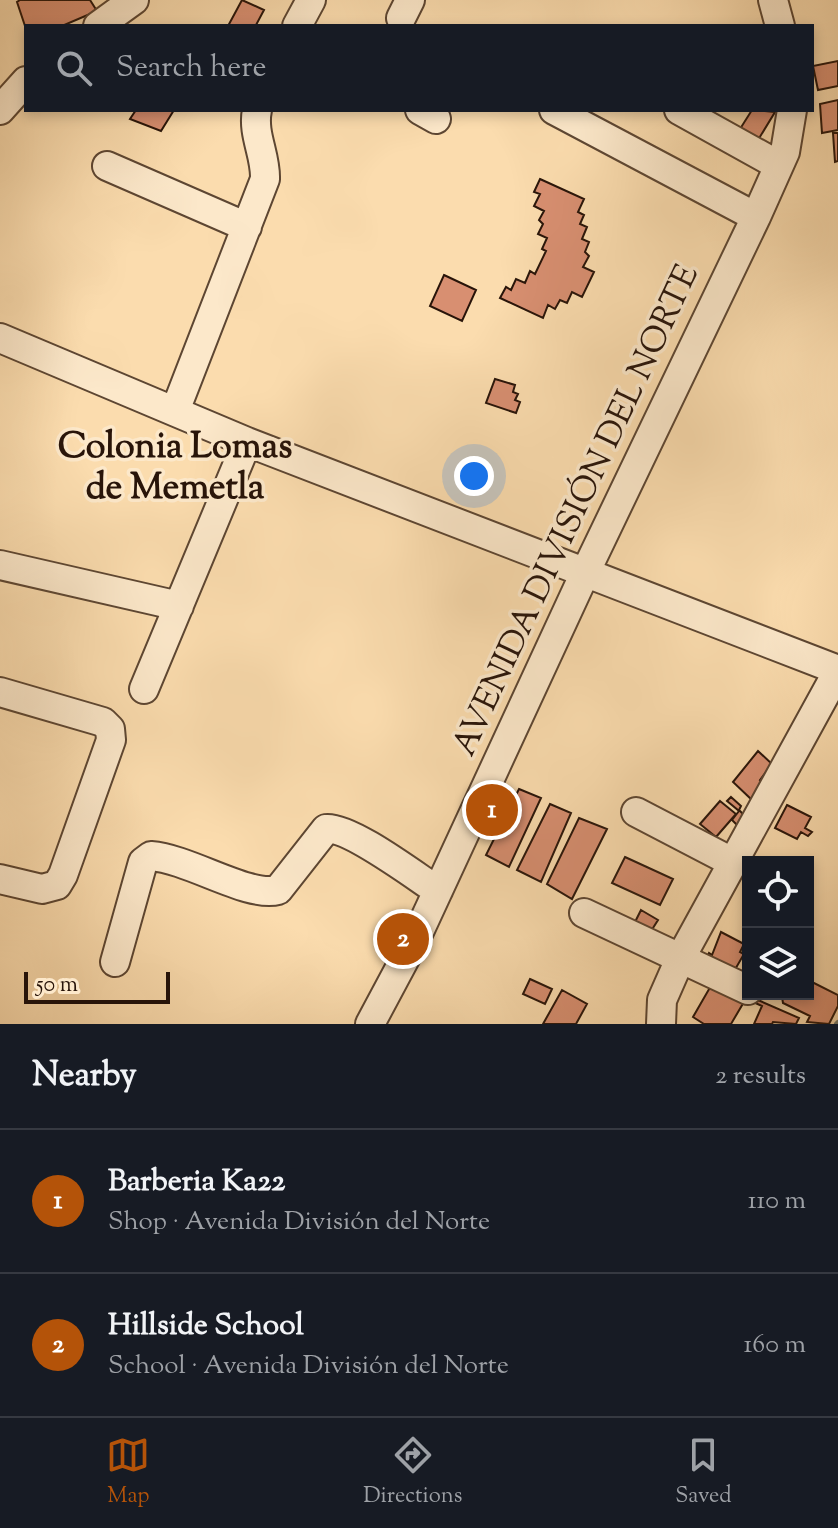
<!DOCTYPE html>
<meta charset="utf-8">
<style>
body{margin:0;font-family:"Sorts Mill Goudy",serif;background:#20242c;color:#f1f3f6}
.controls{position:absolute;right:24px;bottom:24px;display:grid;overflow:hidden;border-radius:0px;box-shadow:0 4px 12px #0003}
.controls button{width:72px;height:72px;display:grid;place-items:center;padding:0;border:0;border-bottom:2px solid #363941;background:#171b24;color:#f1f3f6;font:40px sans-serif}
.scale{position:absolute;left:24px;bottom:20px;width:146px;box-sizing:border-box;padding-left:8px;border:4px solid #281409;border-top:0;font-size:22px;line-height:28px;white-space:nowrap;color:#281409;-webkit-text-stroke:6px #fce8ca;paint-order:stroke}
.you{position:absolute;left:474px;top:476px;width:28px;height:28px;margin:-20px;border:6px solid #fff;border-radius:50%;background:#1a73e8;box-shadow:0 0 0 12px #1a73e833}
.badge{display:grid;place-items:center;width:52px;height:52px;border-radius:50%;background:#b45309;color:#fff;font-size:26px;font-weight:700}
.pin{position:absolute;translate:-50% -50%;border:4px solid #fff;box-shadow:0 2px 8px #0006}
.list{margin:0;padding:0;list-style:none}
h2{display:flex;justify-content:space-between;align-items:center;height:104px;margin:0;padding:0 32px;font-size:34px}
h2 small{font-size:26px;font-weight:400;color:#9ea1a6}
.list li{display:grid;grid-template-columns:52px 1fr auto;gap:24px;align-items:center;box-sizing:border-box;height:144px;padding:0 32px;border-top:2px solid #363941}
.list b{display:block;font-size:30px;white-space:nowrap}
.list p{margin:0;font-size:26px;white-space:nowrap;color:#9ea1a6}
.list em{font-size:26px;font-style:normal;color:#9ea1a6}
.icon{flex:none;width:44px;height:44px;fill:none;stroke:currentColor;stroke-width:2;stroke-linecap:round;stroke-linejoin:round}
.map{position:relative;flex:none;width:838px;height:1024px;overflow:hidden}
.search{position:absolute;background:#171b24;box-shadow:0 4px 12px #0003;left:24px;right:24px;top:24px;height:88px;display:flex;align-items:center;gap:20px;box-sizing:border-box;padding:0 28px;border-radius:0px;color:#9ea1a6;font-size:30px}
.sheet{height:392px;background:#171b24}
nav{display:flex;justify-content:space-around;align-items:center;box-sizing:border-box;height:112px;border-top:2px solid #363941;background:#171b24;font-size:22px;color:#9ea1a6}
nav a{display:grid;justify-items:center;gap:4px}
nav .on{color:#b45309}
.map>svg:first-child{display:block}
</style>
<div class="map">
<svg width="838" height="1024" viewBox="0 0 838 1024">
<rect width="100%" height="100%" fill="#fbdcae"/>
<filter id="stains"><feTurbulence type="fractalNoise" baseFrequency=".0025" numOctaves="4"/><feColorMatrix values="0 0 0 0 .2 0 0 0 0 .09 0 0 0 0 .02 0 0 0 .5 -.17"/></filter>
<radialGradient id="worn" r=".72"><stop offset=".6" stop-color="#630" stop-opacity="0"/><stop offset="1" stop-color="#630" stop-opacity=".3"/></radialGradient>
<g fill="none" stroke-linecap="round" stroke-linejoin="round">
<!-- stream -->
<path stroke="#6f786b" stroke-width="6" d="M 837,1024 L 838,1023"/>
</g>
<!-- building -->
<path fill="#d88f71" stroke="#281409" stroke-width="2" d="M 20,0 L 90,0 L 97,11 L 62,26 L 26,26 L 26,29 L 17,2 Z
M 242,0 L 264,10 L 256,25 L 258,26 L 228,26 Z
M 838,61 L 838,86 L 818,90 L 813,66 Z
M 838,100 L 838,130 L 822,133 L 820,104 Z
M 136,110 L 174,110 L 161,131 L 130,119 Z
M 752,110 L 775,112 L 752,150 L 733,140 Z
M 833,133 L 838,133 L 838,161 L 835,162 Z
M 540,179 L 584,199 L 578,212 L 584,215 L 580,224 L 587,227 L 582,239 L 589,242 L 585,252 L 589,256 L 583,267 L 594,272 L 582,297 L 572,292 L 567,303 L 560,300 L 555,309 L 548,305 L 543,318 L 500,298 L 506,287 L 511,290 L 516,279 L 525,283 L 530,271 L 535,274 L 546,251 L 542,249 L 547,238 L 538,234 L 543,224 L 539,220 L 544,211 L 534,206 L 540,194 L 534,192 Z
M 444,275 L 476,290 L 462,321 L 430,306 Z
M 495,379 L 515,385 L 513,392 L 518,394 L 515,400 L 520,402 L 516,413 L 486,403 Z
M 758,751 L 772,764 L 760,780 L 766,785 L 752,800 L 733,782 Z
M 519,789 L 541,798 L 509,867 L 486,855 Z
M 731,797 L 741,806 L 739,810 L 745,816 L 737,825 L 732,820 L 739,811 L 727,801 Z
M 720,801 L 736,814 L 716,837 L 700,824 Z
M 550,804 L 571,813 L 541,882 L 517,870 Z
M 787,805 L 811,817 L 805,828 L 812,832 L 808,836 L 801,832 L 797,839 L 775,828 Z
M 579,818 L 607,829 L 572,899 L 547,884 Z
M 625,857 L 673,879 L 660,905 L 612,883 Z
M 641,910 L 658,920 L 646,939 L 635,922 Z
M 721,932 L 744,944 L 740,952 L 744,954 L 733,973 L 706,959 L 709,953 L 712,955 Z
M 716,977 L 748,995 L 731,1024 L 704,1024 L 693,1017 Z
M 530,979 L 552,989 L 545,1004 L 523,994 Z
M 808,980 L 838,995 L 838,1006 L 829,1024 L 807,1022 L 810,1016 L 783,1003 L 782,997 L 775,994 L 808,994 Z
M 562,990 L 587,1004 L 576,1024 L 543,1024 Z
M 751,997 L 799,1018 L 796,1024 L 773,1022 L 772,1024 L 754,1024 L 762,1006 L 749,1000 Z"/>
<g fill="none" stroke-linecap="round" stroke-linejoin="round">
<!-- minor casing -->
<g stroke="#5d4632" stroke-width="32">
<path id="minor" d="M 773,0 L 780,26
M 401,18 L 410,0
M 98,26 L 134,0
M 297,26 L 311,0
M 0,110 L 26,81
M 420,110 L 436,119
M 554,110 L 756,217
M 679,110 L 778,165
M 107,166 L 247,227
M 0,338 L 247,442 L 838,670
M 175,411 L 265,179 C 266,155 252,134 257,110
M 0,565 L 179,606
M 144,689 L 247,442
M 0,692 L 103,722 L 110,729 L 111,740 L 63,875 L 57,885 L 42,889 L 0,879
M 636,812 L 732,862
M 584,913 L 748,990
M 115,962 L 143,862 L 151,856 C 190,859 248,898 278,890 L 326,829 C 349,826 415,876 438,891
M 370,1024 L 417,936 L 585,573 L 756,217 L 785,152 L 792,110
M 661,1024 L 662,1000 L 680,959 L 838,671"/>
</g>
<!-- minor -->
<use href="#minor" stroke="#fce8ca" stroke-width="28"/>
</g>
<g text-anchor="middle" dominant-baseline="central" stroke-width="7" stroke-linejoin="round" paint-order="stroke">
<!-- street labels -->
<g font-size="34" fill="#281409" stroke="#fce8ca">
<text transform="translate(577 511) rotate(-65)">AVENIDA DIVISIÓN DEL NORTE</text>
</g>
<!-- neighbourhood labels -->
<g font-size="36" font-weight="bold" fill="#281409" stroke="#fce8ca">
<text x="175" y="448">Colonia Lomas<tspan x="175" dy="41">de Memetla</tspan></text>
</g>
</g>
<rect width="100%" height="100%" filter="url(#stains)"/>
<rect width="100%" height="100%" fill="url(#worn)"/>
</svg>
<div class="controls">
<button><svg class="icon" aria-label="locate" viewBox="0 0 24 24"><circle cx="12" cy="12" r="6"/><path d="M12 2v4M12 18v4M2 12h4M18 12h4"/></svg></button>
<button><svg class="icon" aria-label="layers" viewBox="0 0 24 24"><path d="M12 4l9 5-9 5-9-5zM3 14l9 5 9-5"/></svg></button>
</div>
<div class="scale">50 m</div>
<div class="you"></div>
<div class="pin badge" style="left:492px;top:810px">1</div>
<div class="pin badge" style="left:403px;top:939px">2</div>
<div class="search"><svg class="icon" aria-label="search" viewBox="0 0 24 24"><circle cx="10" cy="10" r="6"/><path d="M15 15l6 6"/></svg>Search here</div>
</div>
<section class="sheet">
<h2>Nearby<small>2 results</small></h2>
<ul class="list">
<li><span class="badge">1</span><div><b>Barberia Ka22</b><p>Shop · Avenida División del Norte</p></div><em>110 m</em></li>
<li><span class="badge">2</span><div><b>Hillside School</b><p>School · Avenida División del Norte</p></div><em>160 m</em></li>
</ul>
</section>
<nav>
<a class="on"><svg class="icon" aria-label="map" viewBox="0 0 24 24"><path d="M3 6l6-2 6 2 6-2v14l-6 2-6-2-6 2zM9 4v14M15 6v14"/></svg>Map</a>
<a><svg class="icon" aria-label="directions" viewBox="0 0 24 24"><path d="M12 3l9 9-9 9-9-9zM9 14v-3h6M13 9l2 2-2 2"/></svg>Directions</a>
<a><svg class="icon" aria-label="saved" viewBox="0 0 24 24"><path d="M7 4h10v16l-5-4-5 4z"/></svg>Saved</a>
</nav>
